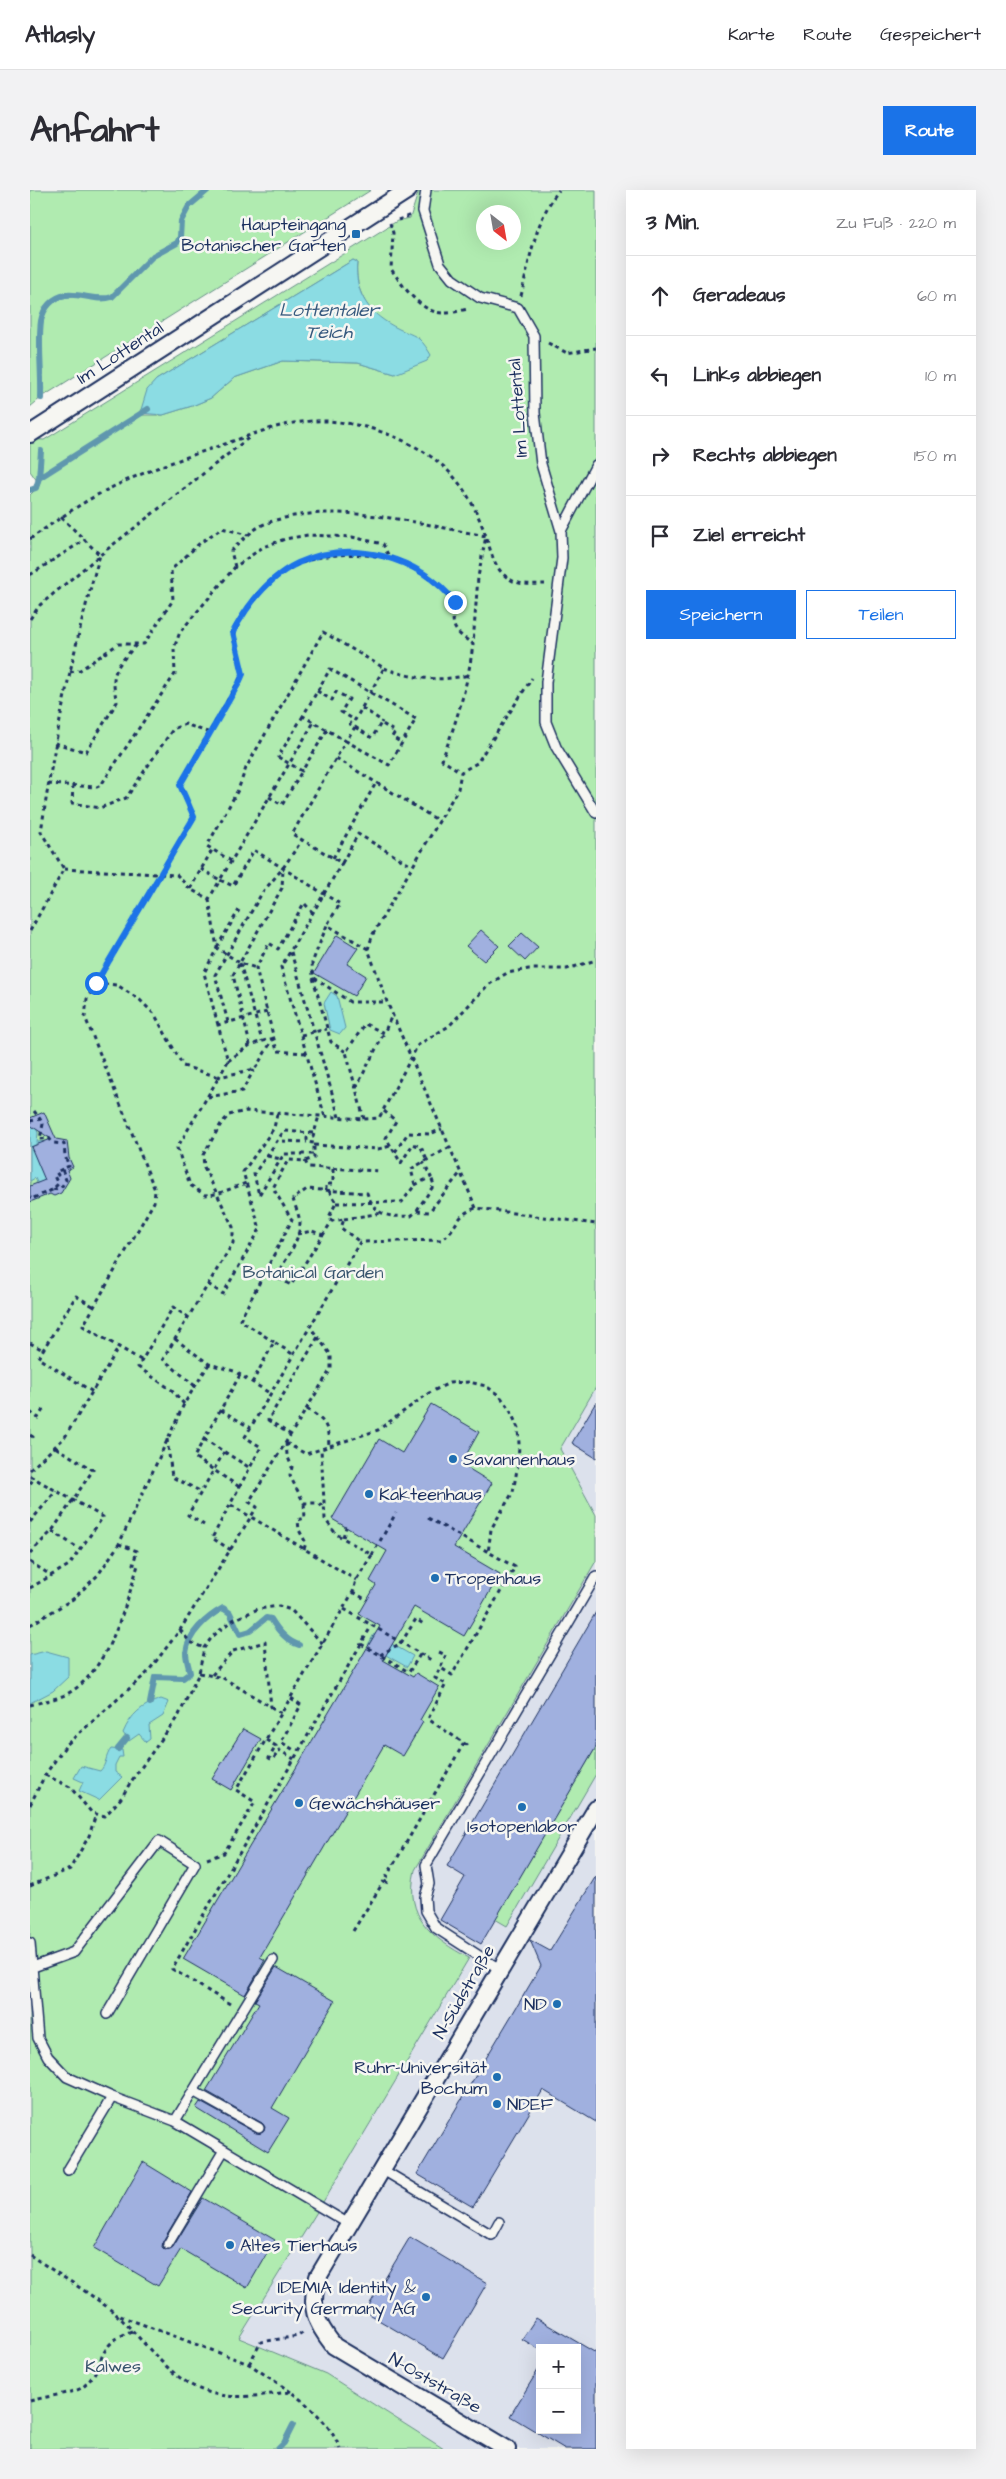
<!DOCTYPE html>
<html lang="de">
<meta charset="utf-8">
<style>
body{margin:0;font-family:"Architects Daughter",sans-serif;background:#f2f2f3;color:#2b2b33}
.controls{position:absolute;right:15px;bottom:15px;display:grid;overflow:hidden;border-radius:0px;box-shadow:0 5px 20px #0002}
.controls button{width:45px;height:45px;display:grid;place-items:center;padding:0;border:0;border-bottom:1px solid #e1e1e2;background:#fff;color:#2b2b33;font:25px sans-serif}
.compass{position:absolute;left:446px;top:15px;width:45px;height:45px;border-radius:50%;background:#fff;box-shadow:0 5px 20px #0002;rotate:149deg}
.stop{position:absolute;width:15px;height:15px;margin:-11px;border:4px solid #1a73e8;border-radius:50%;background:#fff}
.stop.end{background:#1a73e8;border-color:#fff;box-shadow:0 1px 5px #0008}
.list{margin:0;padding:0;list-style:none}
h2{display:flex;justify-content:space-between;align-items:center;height:65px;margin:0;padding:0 20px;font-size:21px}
h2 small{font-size:16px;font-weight:400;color:#7c7c81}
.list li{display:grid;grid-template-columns:32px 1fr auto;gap:15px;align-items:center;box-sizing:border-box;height:80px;padding:0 20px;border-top:1px solid #e1e1e2}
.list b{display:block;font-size:19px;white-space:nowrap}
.list em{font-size:16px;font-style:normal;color:#7c7c81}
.actions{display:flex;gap:10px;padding:15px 20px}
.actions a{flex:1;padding:11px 0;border:1px solid #1a73e8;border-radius:0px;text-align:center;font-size:18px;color:#1a73e8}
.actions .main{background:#1a73e8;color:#fff}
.icon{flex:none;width:28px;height:28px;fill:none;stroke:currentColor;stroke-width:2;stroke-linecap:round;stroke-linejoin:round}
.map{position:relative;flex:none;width:566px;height:2259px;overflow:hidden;border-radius:0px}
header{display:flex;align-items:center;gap:30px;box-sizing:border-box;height:70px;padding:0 25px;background:#fff;border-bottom:1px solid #e1e1e2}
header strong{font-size:24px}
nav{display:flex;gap:28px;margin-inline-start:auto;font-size:18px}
.intro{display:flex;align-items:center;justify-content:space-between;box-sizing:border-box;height:120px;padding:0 30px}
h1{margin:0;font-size:35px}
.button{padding:12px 22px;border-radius:0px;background:#1a73e8;color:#fff;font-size:18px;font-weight:700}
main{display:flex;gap:30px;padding:0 30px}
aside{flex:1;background:#fff;border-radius:0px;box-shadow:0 5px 20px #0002}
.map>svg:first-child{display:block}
</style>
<header>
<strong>Atlasly</strong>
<nav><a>Karte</a><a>Route</a><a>Gespeichert</a></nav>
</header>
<div class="intro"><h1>Anfahrt</h1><a class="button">Route</a></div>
<main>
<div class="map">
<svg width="566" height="2259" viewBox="0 0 566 2259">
<rect width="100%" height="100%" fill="#f6f6f2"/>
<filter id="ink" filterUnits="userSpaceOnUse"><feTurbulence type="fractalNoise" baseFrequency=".02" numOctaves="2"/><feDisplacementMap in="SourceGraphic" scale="10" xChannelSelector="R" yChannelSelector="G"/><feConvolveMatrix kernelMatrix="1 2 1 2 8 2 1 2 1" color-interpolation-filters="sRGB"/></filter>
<g filter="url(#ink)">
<!-- built -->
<path fill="#dce1ec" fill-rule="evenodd" d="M 566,1197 L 566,1325 L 530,1259 Z
M 566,1371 L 566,2259 L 414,2259 L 296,2184 L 209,2148 L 290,2017 L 438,1768 L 416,1755 L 397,1740 L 388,1725 L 383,1711 L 381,1696 L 385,1680 ZM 510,2158 L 547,2158 L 547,2240 L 510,2240 Z"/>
<!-- green -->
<path fill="#b0ebb0" stroke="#668d87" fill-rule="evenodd" d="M 0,0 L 341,0 L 12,207 L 0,217 Z
M 389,0 L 566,0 L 566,1197 L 530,1259 L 566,1325 L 566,1371 L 385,1680 C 374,1727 402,1748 439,1768 L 290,2017 L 209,2148 L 296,2184 L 414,2259 L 0,2259 L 0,305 L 10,295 L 0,281 L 0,249 L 14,250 L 367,31 L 380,28 ZM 453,22 L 483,22 L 483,52 L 453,52 ZM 323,70 L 327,72 C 323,112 352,140 389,148 L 365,184 L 328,173 L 253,171 L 204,188 L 181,208 L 162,216 L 133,225 L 112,225 L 110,221 C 118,210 115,203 126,190 Z
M 566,1557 L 566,1584 L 477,1736 L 465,1729 Z"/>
<!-- water -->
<path fill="#8bdce3" stroke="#5e97ae" d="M 323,70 L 327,72 C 324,105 340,125 369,139 C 375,142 385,145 389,149 C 394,153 398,160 401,165 L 397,171 L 365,184 L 328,173 L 253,171 L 204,188 L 181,208 L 162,216 L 133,225 L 110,223 L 117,200 L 126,190 Z
M 301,802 L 307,806 L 315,838 L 310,844 L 300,840 L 294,813 Z
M 5,934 L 8,943 L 7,952 L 17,951 L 13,959 L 9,953 L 1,957 L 25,984 L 9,997 L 5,988 L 0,991 L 0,935 Z
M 344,1444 L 383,1466 L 377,1477 L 338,1455 Z
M 16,1461 L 38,1467 L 38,1487 L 23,1501 L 0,1513 L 0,1465 Z
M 131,1509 L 139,1512 L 133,1526 L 119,1535 L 120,1549 L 116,1552 L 109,1544 L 99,1551 L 93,1543 C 101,1524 112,1515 131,1509 Z
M 81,1559 L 92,1560 L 93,1567 L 89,1567 L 85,1575 L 85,1582 L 92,1587 L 69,1610 L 49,1601 L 53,1592 L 44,1588 L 51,1576 L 70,1581 C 77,1574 75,1566 81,1559 Z"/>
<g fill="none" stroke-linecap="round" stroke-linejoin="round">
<!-- stream -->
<path stroke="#5e97ae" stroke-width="6" d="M 11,208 C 12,185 8,152 11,131 C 13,118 23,107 36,105 C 51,103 67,112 82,107 L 123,66 L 147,53 L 150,47 L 151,31 L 159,16 L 178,0
M 9,288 L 118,219
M 0,300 L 6,298 L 9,288 L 11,261
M 120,1513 L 125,1487 L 153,1488 L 160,1483 C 159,1477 156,1469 156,1463 C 158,1443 177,1427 193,1418 L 200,1423 L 210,1444 L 220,1441 L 236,1428 L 241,1429 C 247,1439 256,1451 269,1455
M 88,1559 L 97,1548
M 248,2259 L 254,2253 L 263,2235"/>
</g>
<!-- building -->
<path fill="#a0b0df" stroke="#1b2f5e" d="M 451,740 L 469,756 L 454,771 L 436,756 Z
M 492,743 L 508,757 L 495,771 L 479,756 Z
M 307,745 L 328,758 L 317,774 L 336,786 L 324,806 L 284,783 Z
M 14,922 L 26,949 L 37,951 L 39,968 L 43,977 L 37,980 L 40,988 L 31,1003 L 24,1006 L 20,1004 L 0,1012 L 0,996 L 15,990 L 1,957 L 21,949 L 0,935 L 0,928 Z
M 566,1212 L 566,1268 L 542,1253 Z
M 401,1214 L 449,1242 L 431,1274 L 462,1293 L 424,1357 L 470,1384 L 434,1446 L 384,1417 L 353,1470 L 383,1487 L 386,1483 L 409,1497 L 390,1530 L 393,1532 L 373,1566 L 354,1555 L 230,1767 L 235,1770 L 215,1805 L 153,1769 L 350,1436 L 329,1424 L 346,1395 L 340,1391 L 357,1361 L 302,1329 L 349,1249 L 372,1263 Z
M 566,1422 L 566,1557 L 451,1754 L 410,1730 L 435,1687 L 417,1676 Z
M 213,1539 L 231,1549 L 201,1600 L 182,1589 Z
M 566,1686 L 566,1932 L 513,1900 L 443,2017 L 387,1984 L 511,1776 L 500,1750 L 520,1761 Z
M 246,1777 L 305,1811 L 242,1918 L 259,1928 L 238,1962 L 166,1918 L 170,1912 L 226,1943 L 234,1941 L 235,1937 L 232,1933 L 176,1901 L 229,1813 L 225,1811 Z
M 113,1972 L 162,2002 L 133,2051 L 132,2057 L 135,2060 L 143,2057 L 173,2008 L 245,2050 L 217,2098 L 151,2059 L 128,2096 L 64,2058 Z
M 380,2047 L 457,2093 L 413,2168 L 335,2122 Z
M 506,2128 L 566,2163 L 566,2259 L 535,2259 L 480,2226 L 510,2177 L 510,2240 L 547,2240 L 547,2158 L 507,2158 L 492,2149 Z"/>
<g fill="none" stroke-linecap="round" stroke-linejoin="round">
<!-- service casing -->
<g stroke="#1b2f5e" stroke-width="12">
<path id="service" d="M 396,0 L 393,21 L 410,74 L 422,89 L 450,108 L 488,118 L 504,146 L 505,223 L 511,274 L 531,341 L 532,368 L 516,492 L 516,532 L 526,557 L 566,623
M 531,341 L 566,275
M 0,1753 L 8,1848 L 18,1867 L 37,1887 L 82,1907 L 145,1931 L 319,2034
M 3,1777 L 44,1762 L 129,1651 L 165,1674 L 77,1824
M 471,1780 L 406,1738 L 396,1721 L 395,1707 L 399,1694 L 396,1675 L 566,1386
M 163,1901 L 229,1938
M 145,1931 L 243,1770
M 38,1980 L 82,1907
M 353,1980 L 462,2045 L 469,2032
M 138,2054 L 194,1960"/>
</g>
<!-- minor casing -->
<g stroke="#1b2f5e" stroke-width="20">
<path id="minor" d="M 0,244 L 378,0
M 477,2259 L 304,2156 C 285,2132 279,2117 288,2087 L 566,1619"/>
</g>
<!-- path -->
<path stroke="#1b2f5e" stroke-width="3" stroke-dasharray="4 4" stroke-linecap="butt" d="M 368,30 L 381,25
M 360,33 L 363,43 L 361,79 C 373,96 391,124 415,123 C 423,123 432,120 439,119
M 491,106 C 500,69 505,30 529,0
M 518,153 L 537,163 L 566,158
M 0,349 C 23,333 45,317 69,304 C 108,283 151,269 192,255 C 218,246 245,235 272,232 C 323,225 397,251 428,292 C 441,308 449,327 456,346 C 461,361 464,379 478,388 C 489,396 502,394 515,394
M 205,377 L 201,361 C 212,351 223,338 237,333 C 304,309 389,334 456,346 L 448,387 L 443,454
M 0,385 L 56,349
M 0,429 L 10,415 L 70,365 L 221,246
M 354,478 C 383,489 408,492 439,485
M 40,482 L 50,480 L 88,454 L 114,454 L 143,410 L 141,380 L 170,353 L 192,338 L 218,345
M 287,501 L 302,510 L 306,502 L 319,509 L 311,522 L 323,529
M 332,518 L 352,531 L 351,533
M 273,526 L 248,567 L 272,581 L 297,540
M 325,537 L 342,548 L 351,533 L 365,542 L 362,547 L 372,553
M 25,553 L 56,562 L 87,512 C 79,481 87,477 106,455
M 306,568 L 409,631
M 18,594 L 67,597 L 71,595 L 145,484 L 144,458 L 150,442 L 205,377 L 233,357 L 255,349 L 278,345 L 322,347 L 353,354 L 359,367 C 385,377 407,390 425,412 C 421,437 422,440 443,454 C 438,496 426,532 412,570 L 431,582
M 43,595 L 42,613 L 70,618 L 96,608 L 143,539 L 155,534 L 180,543
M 239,607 L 252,615 L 272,581
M 303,668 L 346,593
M 201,671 L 177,656 L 208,600 L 216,578 L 293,442 L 354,478 L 325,530 L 323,529 L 320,534 L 325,537 L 316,551 L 273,526 L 300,479 L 386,529 L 359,575 L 316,551 L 262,644 L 312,673 L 251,777 L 295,927
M 312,673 L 328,644 L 382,676
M 34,679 L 147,685 L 160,699 L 179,709 L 190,690 L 203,696 L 224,660 L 310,714 L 297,735
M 171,679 L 190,690 L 284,532
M 160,699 L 182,660
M 179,709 L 187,758
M 0,741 L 34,679 L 11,642 C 25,548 43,456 70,365 L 31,327
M 187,757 L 209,720
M 338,759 L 297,735 L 282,773 L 283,787 L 320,812 L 357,812
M 261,762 L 309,927
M 210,773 L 232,851
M 283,788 L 301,852 L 316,862
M 66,793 L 87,795 L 110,810 L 125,825 L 153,876 L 189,887 L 147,958 L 160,995 L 175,1005 L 187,1004 L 216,993
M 237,822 L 188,835 L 198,871 L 220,855 L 244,848
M 198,832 L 185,785 L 232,703 L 253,678 L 272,650
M 188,835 L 174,783 L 187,758 L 210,773 L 226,778
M 271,845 L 297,839
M 220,855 L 203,785 L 252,698 L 253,679
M 276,863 L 247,861 L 226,778 L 239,753 L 248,759 L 274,713 L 283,723
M 198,871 L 189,887 L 225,879 L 243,849
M 326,898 L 354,843
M 178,907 L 212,901 L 224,880
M 4,921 L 10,929
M 354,921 L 366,931 L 356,948 L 371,973 L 383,954 L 391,957 L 397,970
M 334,929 L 316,862 L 335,834 L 354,843 L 362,825
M 0,931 L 10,929 L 13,934 L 10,949 L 19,948 L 23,953 L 34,954 L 35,966 L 39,976 L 26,982 L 28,985 L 24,986 L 28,994 L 22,1000 L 1,1009 L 0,1007
M 283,943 L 254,941 L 224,984 L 229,1005 L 254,964 L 284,964
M 252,951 L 277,952
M 284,955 L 348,959 L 361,956
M 365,962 L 378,943 L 400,944 L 412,939
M 237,966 L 251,969
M 275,971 L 278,977 L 350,981
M 385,995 L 401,987 L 393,972
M 23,1000 L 32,996 L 36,990 L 32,979
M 296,1000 L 296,994 L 303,994 L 303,979
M 299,1001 L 306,1013 L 299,1027 L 302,1031
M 306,1013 L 372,1012 L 385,995 L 381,979 L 420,957
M 446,1018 L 357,812 L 338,759 L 343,744 L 428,599 L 431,582 L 447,573 L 502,488
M 387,1020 L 404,995 L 401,987
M 314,1029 L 352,1023
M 267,1044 L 282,1041 L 293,1045
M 235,1081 L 261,1095 L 302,1031 L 314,1029 L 311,1038 L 330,1052
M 246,1086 C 255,1070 270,1052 270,1032 C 269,1025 265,1016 263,1009 L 277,999 L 337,1003 C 346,1027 358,1027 381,1026 L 387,1021 L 399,1022 L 431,982
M 178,1094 L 193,1104 L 230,1039 L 213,982 L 244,938 L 247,924
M 63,1116 L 46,1106 L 8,1168 L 63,1202
M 145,1149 L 179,1174 L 204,1181 L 241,1204
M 244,1152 L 210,1130 L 262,1030 L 243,998 L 258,970 L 275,971 L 284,968 L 284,953 L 277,952 L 277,948 L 283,947 L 289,926
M 0,1153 L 13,1160
M 111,1170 L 53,1136 L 124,1012 L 125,1000 L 55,827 L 57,809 L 164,627 L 150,595 L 213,484 L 203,442 C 242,371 282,358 359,367
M 210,1185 L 164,1267 L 211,1298
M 222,1193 L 244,1152 L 264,1165
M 165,1196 L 133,1169 L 203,1053 L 203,1037 L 174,977 L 173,965 L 191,934 L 199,925 L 216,921 L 334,929 L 349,928 L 388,855 L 419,836 L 458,795 L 477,783 L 499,779 L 537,779 L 566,770
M 154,1214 L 142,1200 L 108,1177 L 143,1117 L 158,1127
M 277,1219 C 296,1232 298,1234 299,1257
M 191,1220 L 221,1238
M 0,1222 L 8,1228 L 14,1218
M 0,1245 L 3,1247 L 0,1250
M 261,1245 L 238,1230 L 288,1147
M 137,1249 L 142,1287 L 172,1302
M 174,1249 L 220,1278
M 256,1253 L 276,1264 L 348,1240 L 399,1203 L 419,1193 L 439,1192 L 456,1196 L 470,1206 L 480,1220 L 488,1238 L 489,1254 L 488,1274 L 483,1302 L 461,1339 L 458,1363
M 256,1253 L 257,1265 L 262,1277 L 260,1286 L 274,1313 L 289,1313 L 293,1318
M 0,1280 L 35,1247 L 89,1157
M 0,1286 L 73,1327 L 39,1375 L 0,1398
M 0,1294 L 4,1288
M 201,1315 L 326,1390
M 398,1328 L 485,1377 L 422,1485 L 411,1478
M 0,1332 L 26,1301
M 174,1335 L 158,1325 L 194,1262
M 22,1341 L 51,1360
M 313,1347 L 316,1337
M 274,1359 L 276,1353 L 269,1340 L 268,1330 L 275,1328 L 274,1313
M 201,1360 L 182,1348 L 231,1257 L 215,1247 L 330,1052 L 411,1050 C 428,1039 424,1025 446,1018 L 566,1034
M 0,1363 L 22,1341 L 63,1280 L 25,1257
M 342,1365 L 366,1323
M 0,1372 L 22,1386
M 323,1402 L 337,1410
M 314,1419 L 401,1470
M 0,1435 L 43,1409 L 68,1385 L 89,1354 L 154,1214 L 179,1174
M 150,1440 L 160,1452 L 174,1458
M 331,1454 L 379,1482 L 391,1463
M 409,1462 L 416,1465 L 405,1488 L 416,1494 L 398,1529 L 438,1556
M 350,1465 L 371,1453 L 386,1429 L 395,1435
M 169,1483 L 193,1488 L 253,1524
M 182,1485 L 203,1461 L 235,1452 L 241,1517
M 261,1508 L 271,1515 L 251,1552 L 264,1560
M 0,1515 C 12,1512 26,1509 37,1504 C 77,1483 96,1416 108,1375 L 103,1374 L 107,1361 L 89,1354
M 236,1550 L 246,1556 L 239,1568 L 243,1570 L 249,1560 L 264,1569
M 15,1585 L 40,1597 L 62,1623 L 75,1626 L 92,1607 L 100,1593 L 149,1525 L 169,1483 L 174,1458 L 182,1447 L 201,1431 L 228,1419 L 249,1416 L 261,1420 L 293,1454
M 0,1615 L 15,1585 L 36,1555 L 117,1483 L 150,1440 L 227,1317 L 219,1312 L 301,1179 L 301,1165 L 281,1138
M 177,1669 L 194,1663 L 225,1612 L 206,1600 L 323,1402 L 326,1390 L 342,1365 L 306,1344 L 295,1329 L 291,1259
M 358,1693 L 354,1691 L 434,1553
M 0,1696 L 40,1679 L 59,1646 L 66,1624
M 323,1741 L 354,1691
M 200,1814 L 142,1779 L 342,1435
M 0,2065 C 27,2084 63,2104 88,2126 C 117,2153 144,2196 185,2204 C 210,2210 236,2204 261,2202 C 282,2218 301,2235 310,2259
M 90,2126 L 219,2174 L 261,2202
M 219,2174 L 231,2152 L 268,2146 L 274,2142
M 0,2211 C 12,2207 46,2203 53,2197 C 77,2177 63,2155 102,2141"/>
<!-- service -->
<use href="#service" stroke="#f6f6f2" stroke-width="9"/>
<!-- minor -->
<use href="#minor" stroke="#f6f6f2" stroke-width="16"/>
</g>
</g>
<g fill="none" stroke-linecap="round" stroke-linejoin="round" filter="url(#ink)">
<!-- route -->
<path stroke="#1a73e8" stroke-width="6" d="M 66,793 L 164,627 L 150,595 L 209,493 L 213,484 L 203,442 C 218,414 239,387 268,373 C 322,348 389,367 425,412"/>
</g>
<!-- markers -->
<g fill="#1f6fb2" stroke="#f6f6f2" stroke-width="2">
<rect x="321" y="39" width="10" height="10" rx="2.5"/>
<circle cx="423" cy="1269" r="5"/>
<circle cx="339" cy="1304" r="5"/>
<circle cx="405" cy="1388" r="5"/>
<circle cx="269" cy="1613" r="5"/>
<circle cx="492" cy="1617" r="5"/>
<circle cx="527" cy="1814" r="5"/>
<circle cx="467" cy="1887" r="5"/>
<circle cx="467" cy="1914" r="5"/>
<circle cx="200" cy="2055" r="5"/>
<circle cx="396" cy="2107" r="5"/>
</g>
<g text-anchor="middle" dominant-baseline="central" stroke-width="5" stroke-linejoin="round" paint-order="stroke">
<!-- poi labels -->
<g font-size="18" fill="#1b2f5e" stroke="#f6f6f2" text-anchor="start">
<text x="316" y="34" text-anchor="end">Haupteingang<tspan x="316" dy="21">Botanischer Garten</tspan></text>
<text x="433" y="1269">Savannenhaus</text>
<text x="349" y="1304">Kakteenhaus</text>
<text x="415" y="1388">Tropenhaus</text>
<text x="279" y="1613">Gewächshäuser</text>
<text x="492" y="1636" text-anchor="middle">Isotopenlabor</text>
<text x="517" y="1814" text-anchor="end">ND</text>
<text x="457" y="1877" text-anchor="end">Ruhr-Universität<tspan x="457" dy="21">Bochum</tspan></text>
<text x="477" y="1914">NDEF</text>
<text x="210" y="2055">Altes Tierhaus</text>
<text x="386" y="2097" text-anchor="end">IDEMIA Identity &amp;<tspan x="386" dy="21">Security Germany AG</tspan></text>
</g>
<!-- street labels -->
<g font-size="18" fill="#1b2f5e" stroke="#f6f6f2">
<text transform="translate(90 163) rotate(-33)">Im Lottental</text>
<text transform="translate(488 218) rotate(-94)">Im Lottental</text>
<text transform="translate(434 1802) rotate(-60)">N-Südstraße</text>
<text transform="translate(405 2193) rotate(30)">N-Oststraße</text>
</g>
<!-- park labels -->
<g font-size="18" fill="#39556e" stroke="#f6f6f2">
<text x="283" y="1082">Botanical Garden</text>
<text x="83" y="2176">Kalwes</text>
</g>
<!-- water labels -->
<g font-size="19" font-style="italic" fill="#375a7f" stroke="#f6f6f2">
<text x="299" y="120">Lottentaler<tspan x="299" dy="22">Teich</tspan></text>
</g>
</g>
</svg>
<div class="controls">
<button>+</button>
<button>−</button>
</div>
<svg class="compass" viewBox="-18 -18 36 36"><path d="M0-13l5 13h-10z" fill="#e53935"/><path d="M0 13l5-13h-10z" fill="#7c7c81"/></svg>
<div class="stop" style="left:66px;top:793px"></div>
<div class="stop end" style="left:425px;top:412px"></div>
</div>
<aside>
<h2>3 Min.<small>Zu Fuß · 220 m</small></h2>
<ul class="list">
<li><svg class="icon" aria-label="ahead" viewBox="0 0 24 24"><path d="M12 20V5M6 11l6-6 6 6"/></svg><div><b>Geradeaus</b></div><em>60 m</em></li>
<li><svg class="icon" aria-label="left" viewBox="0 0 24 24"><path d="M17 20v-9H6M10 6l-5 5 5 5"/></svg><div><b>Links abbiegen</b></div><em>10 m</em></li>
<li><svg class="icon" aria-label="right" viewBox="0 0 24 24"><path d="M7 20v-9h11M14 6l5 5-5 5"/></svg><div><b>Rechts abbiegen</b></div><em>150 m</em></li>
<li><svg class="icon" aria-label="arrive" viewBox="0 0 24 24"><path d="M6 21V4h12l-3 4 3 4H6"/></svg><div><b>Ziel erreicht</b></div></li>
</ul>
<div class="actions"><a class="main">Speichern</a><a>Teilen</a></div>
</aside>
</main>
